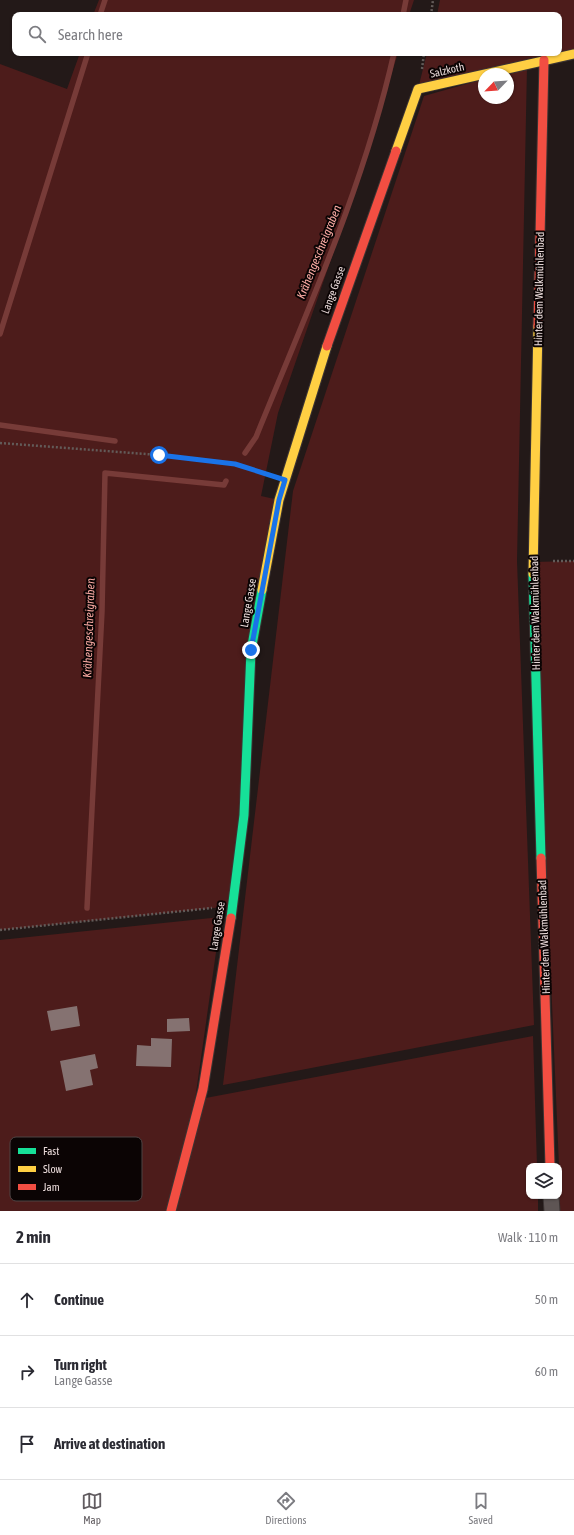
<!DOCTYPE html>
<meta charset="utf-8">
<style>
body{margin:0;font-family:"Asap Condensed",sans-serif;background:#f7f7f7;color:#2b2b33}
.controls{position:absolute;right:12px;bottom:12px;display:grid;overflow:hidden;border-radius:8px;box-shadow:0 1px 3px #0004}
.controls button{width:36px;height:36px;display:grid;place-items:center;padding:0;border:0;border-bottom:1px solid #e1e1e2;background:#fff;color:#2b2b33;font:20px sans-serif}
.compass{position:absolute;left:478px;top:68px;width:36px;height:36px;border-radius:50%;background:#fff;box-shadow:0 1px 3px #0004;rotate:245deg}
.stop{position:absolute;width:12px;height:12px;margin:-9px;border:3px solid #1a73e8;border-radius:50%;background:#fff}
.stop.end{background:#1a73e8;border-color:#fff;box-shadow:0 1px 4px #0008}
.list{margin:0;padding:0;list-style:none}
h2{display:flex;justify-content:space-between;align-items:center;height:52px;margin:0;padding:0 16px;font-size:17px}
h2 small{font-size:13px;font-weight:400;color:#7c7c81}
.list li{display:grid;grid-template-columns:26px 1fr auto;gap:12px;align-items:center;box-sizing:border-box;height:72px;padding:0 16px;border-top:1px solid #e1e1e2}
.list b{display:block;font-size:15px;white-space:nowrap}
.list p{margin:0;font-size:13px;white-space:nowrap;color:#7c7c81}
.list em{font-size:13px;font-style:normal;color:#7c7c81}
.icon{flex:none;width:22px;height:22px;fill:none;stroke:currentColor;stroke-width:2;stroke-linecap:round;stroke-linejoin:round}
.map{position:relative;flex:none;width:574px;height:1211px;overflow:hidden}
.search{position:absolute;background:#fff;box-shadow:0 1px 3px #0004;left:12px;right:12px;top:12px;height:44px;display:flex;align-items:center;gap:10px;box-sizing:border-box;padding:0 14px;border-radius:8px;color:#7c7c81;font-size:15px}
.sheet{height:268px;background:#fff}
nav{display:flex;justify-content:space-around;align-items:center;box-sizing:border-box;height:56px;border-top:1px solid #e1e1e2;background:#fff;font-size:11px;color:#7c7c81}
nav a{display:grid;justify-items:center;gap:2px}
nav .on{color:#615c60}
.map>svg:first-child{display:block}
</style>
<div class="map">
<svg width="574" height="1211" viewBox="0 0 574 1211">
<rect width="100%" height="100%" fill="#231918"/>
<!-- green -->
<path fill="#4d1c1b" d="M 99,0 L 414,0 L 409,15 L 93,15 Z
M 440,0 L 574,0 L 574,56 L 527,66 L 517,561 L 534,1025 L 223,1085 L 293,491 L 424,96 L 484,79 L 484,98 L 508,98 L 508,74 L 418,89 L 427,53 L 559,53 L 559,15 L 437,15 Z
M 80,53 L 398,53 L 356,187 L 278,413 L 261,496 L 279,500 L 251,651 L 233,906 L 0,930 L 0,64 L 67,89 Z
M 574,561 L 574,1211 L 552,1211 L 551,1196 L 559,1196 L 559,1166 L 533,562 Z
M 221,917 L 195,1100 L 533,1036 L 537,1166 L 529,1166 L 529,1196 L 538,1196 L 538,1211 L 0,1211 L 0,940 Z"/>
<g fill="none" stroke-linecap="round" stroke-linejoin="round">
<!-- stream -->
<path stroke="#773b38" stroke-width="5.5" d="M 100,15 L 105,0
M 403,15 L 406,0
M 0,334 L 88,53
M 0,425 L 115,441
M 245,453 L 256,437 C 307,311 364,186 394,53
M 87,908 L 102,611 L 105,473 L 224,485 L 226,481"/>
</g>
<!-- building -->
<path fill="#857271" d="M 77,1006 L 80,1026 L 51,1031 L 47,1011 Z
M 189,1018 L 190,1031 L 167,1032 L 167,1019 Z
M 151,1038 L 172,1039 L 171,1067 L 136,1066 L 137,1045 L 151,1046 Z
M 95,1054 L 98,1068 L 90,1070 L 93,1085 L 66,1091 L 60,1061 Z"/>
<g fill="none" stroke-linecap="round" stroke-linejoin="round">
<!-- street casing -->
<g stroke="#3c3433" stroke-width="17">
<path id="street" d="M 551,1196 L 552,1211"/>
</g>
<!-- fast casing -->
<g stroke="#3c3433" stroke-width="11">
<path id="fast" d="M 533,574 L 541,858
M 231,918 L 244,815 L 251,651 L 262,590"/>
</g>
<!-- slow casing -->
<g stroke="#3c3433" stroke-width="11">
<path id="slow" d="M 396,151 L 418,89 L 574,54
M 533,574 L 538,326
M 262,590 L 279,500 L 327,346"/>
</g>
<!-- jam casing -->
<g stroke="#3c3433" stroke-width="11">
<path id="jam" d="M 538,326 L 544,60
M 327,346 L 396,151
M 541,858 L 550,1166
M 171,1211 L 203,1089 L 231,918"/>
</g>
<!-- path -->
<path stroke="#635b59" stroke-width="2.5" stroke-dasharray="2 2" stroke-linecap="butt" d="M 431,15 L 433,0
M 422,69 L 424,53
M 0,443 L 159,455 L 235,464 L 267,474
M 553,561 L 574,561
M 0,930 L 212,908"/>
<!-- street -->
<use href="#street" stroke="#5e5554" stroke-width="15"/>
<!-- fast -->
<use href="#fast" stroke="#16e098" stroke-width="9"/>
<!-- slow -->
<use href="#slow" stroke="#ffcf43" stroke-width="9"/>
<!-- jam -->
<use href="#jam" stroke="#f24e42" stroke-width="9"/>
</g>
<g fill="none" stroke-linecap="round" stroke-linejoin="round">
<!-- route -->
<path stroke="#1a73e8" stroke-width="5" d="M 159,455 L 235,464 L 285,480 L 279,500 L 251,650"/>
</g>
<g text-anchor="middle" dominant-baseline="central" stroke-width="4" stroke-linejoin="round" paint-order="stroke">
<!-- street labels -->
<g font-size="11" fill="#eadbda" stroke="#0b0404">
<text transform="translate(447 70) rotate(-13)">Salzkoth</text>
<text transform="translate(539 289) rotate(-89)">Hinter dem Walkmühlenbad</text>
<text transform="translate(333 290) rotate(-70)">Lange Gasse</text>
<text transform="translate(248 603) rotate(-80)">Lange Gasse</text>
<text transform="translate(535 613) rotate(-91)">Hinter dem Walkmühlenbad</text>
<text transform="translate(217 926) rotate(-81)">Lange Gasse</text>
<text transform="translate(544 937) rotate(-92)">Hinter dem Walkmühlenbad</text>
</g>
<!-- water labels -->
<g font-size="12" font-style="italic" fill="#fbaba4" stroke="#0b0404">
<text transform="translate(319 252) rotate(-68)">Krähengeschreigraben</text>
<text transform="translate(89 628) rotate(-88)">Krähengeschreigraben</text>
</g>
</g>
<!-- legend -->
<rect x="10" y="1137" width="132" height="64" rx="6" fill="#0b0404" stroke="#4e4444" stroke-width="1"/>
<rect x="18" y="1148" width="18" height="6" fill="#16e098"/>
<rect x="18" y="1166" width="18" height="6" fill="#ffcf43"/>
<rect x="18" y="1184" width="18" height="6" fill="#f24e42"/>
<g font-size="11" fill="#eadbda">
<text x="43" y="1155">Fast</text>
<text x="43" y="1173">Slow</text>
<text x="43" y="1191">Jam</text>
</g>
</svg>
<div class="controls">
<button><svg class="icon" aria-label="layers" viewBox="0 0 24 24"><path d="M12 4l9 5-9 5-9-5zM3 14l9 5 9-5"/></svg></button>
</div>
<svg class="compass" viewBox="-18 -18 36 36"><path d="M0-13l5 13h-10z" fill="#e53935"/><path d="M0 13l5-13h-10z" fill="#7c7c81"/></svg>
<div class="stop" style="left:159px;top:455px"></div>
<div class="stop end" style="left:251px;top:650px"></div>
<div class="search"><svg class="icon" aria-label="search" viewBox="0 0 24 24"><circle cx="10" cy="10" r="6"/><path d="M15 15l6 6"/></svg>Search here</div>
</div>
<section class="sheet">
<h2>2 min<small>Walk · 110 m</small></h2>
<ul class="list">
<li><svg class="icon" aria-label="ahead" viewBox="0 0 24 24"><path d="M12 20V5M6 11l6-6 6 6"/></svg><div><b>Continue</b></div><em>50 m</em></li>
<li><svg class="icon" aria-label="right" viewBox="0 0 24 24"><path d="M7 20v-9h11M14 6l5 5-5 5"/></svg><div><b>Turn right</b><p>Lange Gasse</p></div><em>60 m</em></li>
<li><svg class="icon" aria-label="arrive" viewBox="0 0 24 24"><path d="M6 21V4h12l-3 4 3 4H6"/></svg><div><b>Arrive at destination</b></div></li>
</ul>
</section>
<nav>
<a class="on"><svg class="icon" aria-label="map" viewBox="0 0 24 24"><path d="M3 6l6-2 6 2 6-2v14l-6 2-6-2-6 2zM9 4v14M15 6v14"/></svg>Map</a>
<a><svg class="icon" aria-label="directions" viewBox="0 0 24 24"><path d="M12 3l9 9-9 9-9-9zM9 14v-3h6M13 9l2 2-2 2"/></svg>Directions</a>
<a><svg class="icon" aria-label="saved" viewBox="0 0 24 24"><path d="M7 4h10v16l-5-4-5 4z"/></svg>Saved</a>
</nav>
